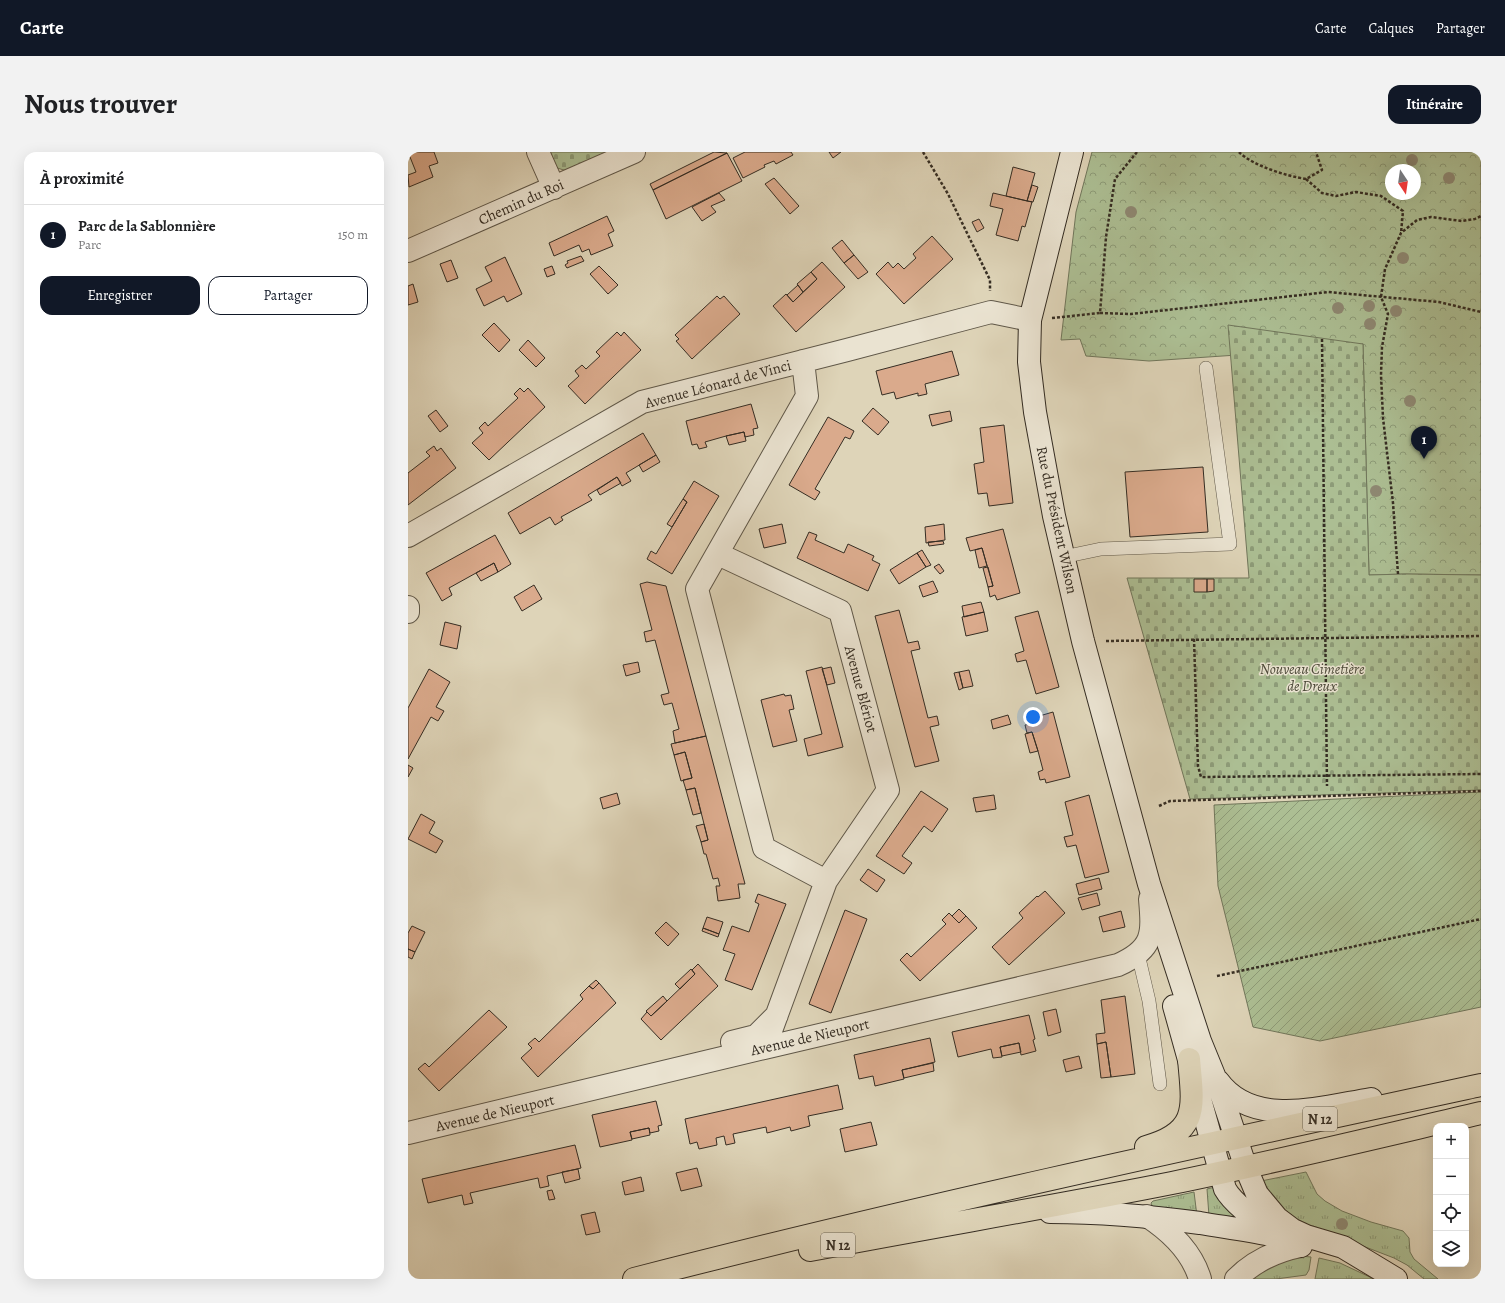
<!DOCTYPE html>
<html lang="fr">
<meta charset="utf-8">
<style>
body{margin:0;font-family:Alegreya,serif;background:#f2f2f2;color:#202124}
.controls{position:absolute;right:12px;bottom:12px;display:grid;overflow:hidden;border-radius:8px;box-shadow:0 4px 16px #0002}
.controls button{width:36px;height:36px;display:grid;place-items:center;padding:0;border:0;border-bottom:1px solid #e0e0e0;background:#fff;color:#202124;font:20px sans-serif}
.compass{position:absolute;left:977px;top:12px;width:36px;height:36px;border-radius:50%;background:#fff;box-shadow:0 4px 16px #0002;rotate:167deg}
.you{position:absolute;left:625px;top:565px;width:14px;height:14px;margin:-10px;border:3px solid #fff;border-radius:50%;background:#1a73e8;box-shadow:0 0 0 6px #1a73e833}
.badge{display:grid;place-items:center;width:26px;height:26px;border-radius:50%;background:#111827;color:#fff;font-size:13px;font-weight:700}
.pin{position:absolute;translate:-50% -33px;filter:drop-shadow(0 1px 2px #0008)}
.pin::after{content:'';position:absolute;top:21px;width:14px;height:12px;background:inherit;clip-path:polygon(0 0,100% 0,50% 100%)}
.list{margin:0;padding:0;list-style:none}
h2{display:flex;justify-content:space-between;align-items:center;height:52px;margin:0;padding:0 16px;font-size:17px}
h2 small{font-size:13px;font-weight:400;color:#757577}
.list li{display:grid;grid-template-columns:26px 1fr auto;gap:12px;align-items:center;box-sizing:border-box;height:60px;padding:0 16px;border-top:1px solid #e0e0e0}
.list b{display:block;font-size:15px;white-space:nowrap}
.list p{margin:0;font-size:13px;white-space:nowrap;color:#757577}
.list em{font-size:13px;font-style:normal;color:#757577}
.actions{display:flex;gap:8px;padding:12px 16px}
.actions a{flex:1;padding:9px 0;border:1px solid #111827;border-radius:12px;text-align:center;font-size:14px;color:#111827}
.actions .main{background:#111827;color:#fff}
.icon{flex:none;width:22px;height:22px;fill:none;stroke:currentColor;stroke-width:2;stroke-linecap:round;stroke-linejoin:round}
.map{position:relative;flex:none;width:1073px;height:1127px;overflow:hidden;border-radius:12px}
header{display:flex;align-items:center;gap:24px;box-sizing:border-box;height:56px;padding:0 20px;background:#111827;color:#fff}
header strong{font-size:19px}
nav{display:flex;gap:22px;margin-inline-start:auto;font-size:14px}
.intro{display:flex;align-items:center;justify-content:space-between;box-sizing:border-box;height:96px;padding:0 24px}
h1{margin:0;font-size:28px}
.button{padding:10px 18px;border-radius:12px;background:#111827;color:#fff;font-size:14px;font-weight:700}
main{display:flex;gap:24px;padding:0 24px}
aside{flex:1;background:#fff;border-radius:12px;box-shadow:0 4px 16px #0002}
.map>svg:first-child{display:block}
</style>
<header>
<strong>Carte</strong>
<nav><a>Carte</a><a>Calques</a><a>Partager</a></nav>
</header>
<div class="intro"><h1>Nous trouver</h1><a class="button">Itinéraire</a></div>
<main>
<aside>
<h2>À proximité<small></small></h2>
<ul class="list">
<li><span class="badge">1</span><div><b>Parc de la Sablonnière</b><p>Parc</p></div><em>150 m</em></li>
</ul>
<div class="actions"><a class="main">Enregistrer</a><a>Partager</a></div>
</aside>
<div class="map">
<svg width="1073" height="1127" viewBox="0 0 1073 1127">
<defs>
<pattern id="grass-tufts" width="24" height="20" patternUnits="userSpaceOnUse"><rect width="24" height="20" fill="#acbe93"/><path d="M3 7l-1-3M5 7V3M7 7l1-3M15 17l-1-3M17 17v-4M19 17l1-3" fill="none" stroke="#8d9b78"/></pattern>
<pattern id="forest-crowns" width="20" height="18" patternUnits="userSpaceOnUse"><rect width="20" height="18" fill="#acbe93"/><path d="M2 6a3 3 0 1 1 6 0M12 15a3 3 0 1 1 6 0" fill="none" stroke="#8d9b78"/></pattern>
<pattern id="cemetery-stones" width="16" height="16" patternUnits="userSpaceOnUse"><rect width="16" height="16" fill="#acbe93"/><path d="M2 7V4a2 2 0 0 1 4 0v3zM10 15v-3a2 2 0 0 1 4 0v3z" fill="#8d9b78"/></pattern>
<pattern id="garden-furrows" width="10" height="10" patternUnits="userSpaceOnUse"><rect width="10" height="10" fill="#acbe93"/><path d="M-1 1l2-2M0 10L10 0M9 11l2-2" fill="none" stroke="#8d9b78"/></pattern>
</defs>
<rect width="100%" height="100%" fill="#ded4b8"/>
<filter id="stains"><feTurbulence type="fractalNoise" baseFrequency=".005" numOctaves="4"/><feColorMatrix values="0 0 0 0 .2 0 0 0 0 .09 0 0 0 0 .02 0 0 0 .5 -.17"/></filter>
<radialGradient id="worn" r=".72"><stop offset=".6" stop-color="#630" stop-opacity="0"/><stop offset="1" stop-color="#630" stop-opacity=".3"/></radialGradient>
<!-- grass -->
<path fill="url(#grass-tufts)" stroke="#70765b" d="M 898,1020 L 909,1042 L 917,1049 L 934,1059 L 963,1070 L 995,1079 L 1001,1086 L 1002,1100 L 1006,1107 L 1030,1127 L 1016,1127 L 999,1113 L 986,1106 L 877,1064 L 853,1029 Z
M 811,1034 L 834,1067 L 801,1064 L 799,1037 Z
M 786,1040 L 789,1064 L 745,1056 L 743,1051 L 745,1049 Z
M 893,1104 L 903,1105 L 901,1118 L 898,1123 L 868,1127 L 843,1127 L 859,1112 Z
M 911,1106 L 932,1111 L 966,1127 L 907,1127 Z"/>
<!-- forest -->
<path fill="url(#forest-crowns)" stroke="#70765b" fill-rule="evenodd" d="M 684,0 L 1073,0 L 1073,423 L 997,422 L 961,423 L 955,192 L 844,202 L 741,209 L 678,204 L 672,187 L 653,188 L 668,60 ZM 983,18 L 1007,18 L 1007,42 L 983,42 Z"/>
<!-- cemetery -->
<path fill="url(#cemetery-stones)" stroke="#70765b" d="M 139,0 L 203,0 L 159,19 L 146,15 Z
M 820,173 L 955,192 L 961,423 L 997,422 L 1073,423 L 1073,638 L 782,647 L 719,426 L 841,426 Z"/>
<!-- garden -->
<path fill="url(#garden-furrows)" stroke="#70765b" d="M 1073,640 L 1073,855 L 912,889 L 845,875 L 810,734 L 806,653 Z"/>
<!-- building -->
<path fill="#daaa8c" stroke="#352d23" d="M 0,0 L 26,0 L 30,11 L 21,14 L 25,25 L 1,35 L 0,23 L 8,20 Z
M 306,0 L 319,1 L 245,38 L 242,32 Z
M 337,0 L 383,0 L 385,3 L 368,12 L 366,9 L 356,13 L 357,15 L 335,26 L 325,6 Z
M 421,0 L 433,0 L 425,6 Z
M 319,1 L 334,29 L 258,67 L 245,38 Z
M 605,15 L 627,21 L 619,49 L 598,44 Z
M 366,26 L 391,54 L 382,62 L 357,32 Z
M 624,33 L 630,35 L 625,50 L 619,49 Z
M 311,41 L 317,48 L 303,54 L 308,60 L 294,69 L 284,55 Z
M 585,41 L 624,50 L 617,75 L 614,74 L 610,89 L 588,83 L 595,57 L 582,54 Z
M 199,64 L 206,79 L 200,82 L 205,94 L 183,103 L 181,97 L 174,100 L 171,93 L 146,104 L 141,91 Z
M 571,67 L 576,76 L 569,80 L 564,70 Z
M 524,84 L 545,107 L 496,152 L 468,122 L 480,110 L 485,116 L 490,111 L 496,117 L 508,106 L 505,102 Z
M 434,88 L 446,103 L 436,111 L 424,96 Z
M 446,103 L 460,120 L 450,127 L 436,111 Z
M 173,104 L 176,109 L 159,116 L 157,113 L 160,111 L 159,109 Z
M 97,105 L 114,142 L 99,150 L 96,144 L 76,154 L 68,137 L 84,129 L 77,115 Z
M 43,108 L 50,126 L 39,130 L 32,112 Z
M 414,110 L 437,135 L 388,180 L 365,154 L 378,142 L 385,150 L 409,127 L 403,120 Z
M 144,114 L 147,122 L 139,125 L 136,117 Z
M 191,114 L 210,133 L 200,142 L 182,122 Z
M 403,120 L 409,127 L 395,140 L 389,132 Z
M 5,132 L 10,150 L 0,153 L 0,134 Z
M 390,133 L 395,140 L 385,150 L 379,143 Z
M 309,144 L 312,147 L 316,144 L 332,162 L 284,207 L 268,189 L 271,187 L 267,183 Z
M 86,171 L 102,188 L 91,200 L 74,183 Z
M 209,180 L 213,184 L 216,180 L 233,198 L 177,252 L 160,234 L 171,224 L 167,219 L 174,213 L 178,217 L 192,204 L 188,200 Z
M 120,188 L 137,206 L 128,215 L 111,198 Z
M 544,199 L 551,223 L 517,232 L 519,242 L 510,244 L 510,241 L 488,247 L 486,240 L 474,243 L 468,219 Z
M 112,236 L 116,240 L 120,236 L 137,255 L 81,308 L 64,291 L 75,281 L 71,276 L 77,270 L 80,274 L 110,246 L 106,242 Z
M 343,252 L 350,276 L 345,277 L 346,283 L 337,285 L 336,280 L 318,284 L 297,290 L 299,295 L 291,297 L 289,292 L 284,293 L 278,269 Z
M 465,256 L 481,270 L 470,283 L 454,269 Z
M 28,258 L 40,274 L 32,280 L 20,264 Z
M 542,259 L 544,269 L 524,274 L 521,263 Z
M 420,265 L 446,279 L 442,287 L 437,285 L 407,337 L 412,340 L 407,348 L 381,333 Z
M 596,273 L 605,351 L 581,354 L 579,341 L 570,342 L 566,312 L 576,310 L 572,276 Z
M 336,280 L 338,289 L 321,293 L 318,284 Z
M 235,281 L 248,303 L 218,321 L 223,329 L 214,334 L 209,325 L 180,343 L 184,348 L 153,365 L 155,368 L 147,373 L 142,365 L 112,382 L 100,361 Z
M 26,294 L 29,299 L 33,296 L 48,316 L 0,353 L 0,321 L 22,304 L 18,300 Z
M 248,303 L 252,310 L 235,320 L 231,313 Z
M 795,315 L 800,380 L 722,385 L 717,320 Z
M 209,325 L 213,331 L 192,343 L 189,338 Z
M 286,329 L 311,344 L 264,422 L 239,407 L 243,399 L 248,402 L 279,350 L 275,347 Z
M 275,347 L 279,350 L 264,375 L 259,372 Z
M 374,372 L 378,391 L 356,396 L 351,377 Z
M 536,372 L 537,388 L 518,391 L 517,375 Z
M 595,377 L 612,441 L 589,448 L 587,443 L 582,445 L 580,435 L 585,434 L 574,396 L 562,399 L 558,386 Z
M 401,380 L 409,383 L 407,388 L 436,401 L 440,392 L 466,404 L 464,408 L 472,412 L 460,439 L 389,406 Z
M 87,383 L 103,412 L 90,420 L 86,411 L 41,436 L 44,443 L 34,449 L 18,421 Z
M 535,389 L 536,392 L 521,394 L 520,390 Z
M 574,396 L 579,414 L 571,416 L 567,398 Z
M 514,398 L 523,413 L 518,415 L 509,401 Z
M 509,401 L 518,415 L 491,432 L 482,418 Z
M 86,411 L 90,420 L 73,429 L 68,421 Z
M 531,412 L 536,419 L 532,422 L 526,415 Z
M 580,415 L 585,434 L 580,435 L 575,416 Z
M 786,427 L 799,427 L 799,440 L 786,440 Z
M 799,427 L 806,427 L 806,439 L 799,440 Z
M 525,429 L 530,440 L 515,445 L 511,434 Z
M 239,430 L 258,434 L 298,584 L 267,591 L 265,579 L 271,577 L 264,551 L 256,553 L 253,543 L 261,541 L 247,488 L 238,490 L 236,480 L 244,478 L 232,432 Z
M 126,433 L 134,447 L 114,459 L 106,445 Z
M 573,450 L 576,460 L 556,465 L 554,454 Z
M 491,458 L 500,491 L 510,489 L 512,497 L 503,499 L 520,566 L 529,564 L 531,573 L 522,575 L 531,609 L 507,615 L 467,464 Z
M 630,459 L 651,535 L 628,542 L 618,508 L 609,510 L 607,502 L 616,499 L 607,465 Z
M 576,460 L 580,479 L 558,484 L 554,465 Z
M 37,470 L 53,474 L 49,497 L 32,493 Z
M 230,510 L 232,520 L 218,524 L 215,513 Z
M 414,515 L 435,595 L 400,604 L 396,587 L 414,582 L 398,519 Z
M 423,515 L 427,531 L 419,533 L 414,517 Z
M 21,517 L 42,530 L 28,555 L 36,559 L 30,569 L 23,565 L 0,607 L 0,556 Z
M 561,518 L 565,534 L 555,536 L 551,520 Z
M 551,520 L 555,536 L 551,538 L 546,521 Z
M 376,542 L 377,544 L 383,543 L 386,557 L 381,558 L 389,589 L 365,595 L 353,548 Z
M 645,560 L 662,625 L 638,631 L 637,627 L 632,628 L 630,620 L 635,618 L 630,599 L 624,580 L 619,581 L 617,573 L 622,572 L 621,567 Z
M 600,563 L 603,572 L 585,577 L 583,568 Z
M 624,580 L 630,599 L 622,601 L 617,582 Z
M 298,584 L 337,732 L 330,732 L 332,746 L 310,749 L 308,734 L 312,734 L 310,726 L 305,727 L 298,702 L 296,702 L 293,690 L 300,688 L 287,636 L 278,638 L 275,628 L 284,626 L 277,600 L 266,603 L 263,592 Z
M 277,600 L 284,626 L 273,629 L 266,603 Z
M 0,613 L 5,616 L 0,625 Z
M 287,636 L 293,661 L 285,663 L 278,638 Z
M 513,639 L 540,657 L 524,680 L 516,674 L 494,704 L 504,711 L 496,722 L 468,704 Z
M 209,641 L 212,652 L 195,657 L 192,646 Z
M 586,643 L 588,657 L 568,660 L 565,646 Z
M 681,643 L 701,720 L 677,726 L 668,693 L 659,695 L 656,685 L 665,683 L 657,650 Z
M 13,662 L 27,670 L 21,681 L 35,689 L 28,701 L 0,687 Z
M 296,672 L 300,688 L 293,690 L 288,674 Z
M 460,717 L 477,728 L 469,740 L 452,728 Z
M 691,726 L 694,737 L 671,743 L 668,732 Z
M 637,739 L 657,761 L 601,813 L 584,795 L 615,766 L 611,761 L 629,744 L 630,745 Z
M 689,741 L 692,753 L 674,758 L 670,746 Z
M 350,742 L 378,752 L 344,838 L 317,828 L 327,802 L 315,798 L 324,774 L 341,780 L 351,752 L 347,750 Z
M 551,757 L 558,764 L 551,771 L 544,764 Z
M 437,758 L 459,767 L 423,861 L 401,852 Z
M 713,759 L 717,775 L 695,780 L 691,765 Z
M 541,761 L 551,771 L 558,764 L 569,776 L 512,829 L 492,808 L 499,801 L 503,805 L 538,772 L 534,768 Z
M 299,765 L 315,770 L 311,782 L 295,776 Z
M 258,770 L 271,782 L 260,794 L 247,781 Z
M 4,774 L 17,780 L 7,800 L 0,797 L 0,781 Z
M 295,776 L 311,782 L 310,785 L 294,779 Z
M 0,797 L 7,800 L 4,807 L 0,805 Z
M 290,812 L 310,834 L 253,888 L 233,867 L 239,860 L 243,864 L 259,849 L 287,822 L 284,818 Z
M 283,817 L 287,822 L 272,837 L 267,832 Z
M 188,828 L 191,831 L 185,837 L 181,834 Z
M 191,831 L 208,851 L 130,925 L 113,906 L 124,896 L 120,892 L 127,886 L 131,890 L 175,847 L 172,843 L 181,834 L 185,837 Z
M 255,844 L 259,849 L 243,864 L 238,859 Z
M 717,844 L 727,922 L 703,925 L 698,890 L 689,892 L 688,882 L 697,881 L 693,848 Z
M 648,857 L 653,880 L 640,884 L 635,860 Z
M 81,858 L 99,875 L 31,939 L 10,917 L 17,911 L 21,915 Z
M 621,863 L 627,887 L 625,888 L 628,899 L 613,903 L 611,891 L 592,895 L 594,905 L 585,906 L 583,897 L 550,905 L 544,880 Z
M 522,886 L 527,910 L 494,918 L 496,927 L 467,934 L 465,924 L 451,927 L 446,903 Z
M 698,890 L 703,925 L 693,926 L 689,892 Z
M 611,891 L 613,900 L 594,904 L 592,895 Z
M 671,904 L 674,916 L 658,920 L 655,908 Z
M 525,911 L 526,919 L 496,926 L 494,918 Z
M 430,933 L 435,957 L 400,964 L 402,974 L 383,979 L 382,975 L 359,981 L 358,975 L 325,982 L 327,991 L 318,993 L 316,984 L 308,986 L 309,993 L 291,997 L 289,990 L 282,992 L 277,967 Z
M 248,949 L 254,973 L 250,974 L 251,979 L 242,981 L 241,976 L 222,980 L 224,988 L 192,995 L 184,963 Z
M 463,970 L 469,993 L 437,1000 L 432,977 Z
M 241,976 L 242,983 L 224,987 L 222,980 Z
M 167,993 L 173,1016 L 139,1024 L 141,1034 L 132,1036 L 130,1026 L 62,1041 L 65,1051 L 56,1053 L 54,1043 L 20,1051 L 14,1027 Z
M 289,1016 L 294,1034 L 273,1039 L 268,1021 Z
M 170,1017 L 172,1027 L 157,1031 L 154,1020 Z
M 233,1025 L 236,1039 L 217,1043 L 214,1030 Z
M 144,1038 L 147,1047 L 141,1048 L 139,1039 Z
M 187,1060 L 192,1080 L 178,1083 L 173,1063 Z"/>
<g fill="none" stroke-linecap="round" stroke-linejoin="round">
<!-- lane casing -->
<g stroke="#5f5748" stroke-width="14">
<path id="lane" d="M 655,405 L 693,397 L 822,392 L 798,216
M 730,802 L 741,849 L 752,932"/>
</g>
<!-- street casing -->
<g stroke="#5f5748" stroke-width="24">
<path id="street" d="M 130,0 L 146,36
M 0,99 L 226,0
M 0,384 L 234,250 L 439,198 L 583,160 L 622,168
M 310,402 L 432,459 L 480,638 L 418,729 L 356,696 L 289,437 L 399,244 L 395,209
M 0,455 L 0,460
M 364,876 L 418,729
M 324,890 L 348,884 L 369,863
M 0,981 L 356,896 L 710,813 C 746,797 745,782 742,747
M 739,1064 C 762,1079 784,1100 792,1127
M 828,1127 C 845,1110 868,1099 892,1094"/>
</g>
<!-- secondary casing -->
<g stroke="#352d23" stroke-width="24">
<path id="secondary" d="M 664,0 L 622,168 L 621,210 L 627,260 L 646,364 L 675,489 L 741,732 L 792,889 L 812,938 L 838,1016 L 849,1042 L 869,1066 L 885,1078 L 898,1084 L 935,1095 L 988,1127
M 766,854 L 817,1037 C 822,1046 829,1052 836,1058 C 853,1075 870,1088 893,1094
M 810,929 C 845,977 914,955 963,947
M 642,1060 C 694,1060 740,1064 792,1071 C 815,1075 839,1078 862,1083"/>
</g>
<!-- primary casing -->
<g stroke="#352d23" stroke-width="24">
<path id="primary" d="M 738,995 C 792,980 785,954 781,907
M 402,1098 C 522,1075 643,1055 764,1031 C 867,1010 970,985 1073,961
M 226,1127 C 506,1055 790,994 1073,933"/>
</g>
<!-- path -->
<path stroke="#352d23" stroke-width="2.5" stroke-dasharray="3 2" stroke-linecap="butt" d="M 515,0 L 540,42 L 582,128 L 582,139
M 831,0 C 845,14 879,24 898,27 L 914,18 L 908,0
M 898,27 L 914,41 L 928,44 L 948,40 L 973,44 L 995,59 L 993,81
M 692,161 L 723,162 L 920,140 L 1031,150 L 1073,160
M 644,166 L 692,161 L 698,85 L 707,27 L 729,0
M 914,187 L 919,634
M 990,422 L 985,351 L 975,266 L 973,223 L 974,195 L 980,162 L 973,145 L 977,117 L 993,81 L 1009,68 L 1023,65 L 1054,69 L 1067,67 L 1073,64
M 786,487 L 790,614 L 793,625 L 1073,622
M 698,489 L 1073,484
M 751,654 L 762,649 L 1073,639
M 809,824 L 1073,767"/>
<!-- lane -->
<use href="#lane" stroke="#eae3d1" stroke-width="13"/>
<!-- street -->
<use href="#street" stroke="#eae3d1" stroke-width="22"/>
<!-- secondary -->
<use href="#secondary" stroke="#eae3d1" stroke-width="22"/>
<!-- primary -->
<use href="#primary" stroke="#ded4b8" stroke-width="22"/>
</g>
<!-- trees -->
<g fill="#8e8872">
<circle cx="1004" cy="8" r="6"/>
<circle cx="1041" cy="26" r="6"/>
<circle cx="723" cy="60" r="6"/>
<circle cx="995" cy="106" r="6"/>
<circle cx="961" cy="154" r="6"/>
<circle cx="930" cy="156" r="6"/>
<circle cx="988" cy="159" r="6"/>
<circle cx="962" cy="172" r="6"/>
<circle cx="1002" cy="249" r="6"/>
<circle cx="968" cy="339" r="6"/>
<circle cx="934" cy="1072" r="6"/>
</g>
<g text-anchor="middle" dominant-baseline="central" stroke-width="3" stroke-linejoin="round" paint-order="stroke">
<!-- shield labels -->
<g fill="#eae3d1" stroke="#6b6457" stroke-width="1">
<rect x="895" y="955" width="34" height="24" rx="3"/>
<rect x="413" y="1081" width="34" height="24" rx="3"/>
</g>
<g font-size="14" font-weight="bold" fill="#352d23">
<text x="912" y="967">N 12</text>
<text x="430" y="1093">N 12</text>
</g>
<!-- street labels -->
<g font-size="15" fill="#352d23" stroke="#eae3d1">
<text transform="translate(113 50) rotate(-24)">Chemin du Roi</text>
<text transform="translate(310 232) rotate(-15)">Avenue Léonard de Vinci</text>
<text transform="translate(649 368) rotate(78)">Rue du Président Wilson</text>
<text transform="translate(453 537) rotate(75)">Avenue Blériot</text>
<text transform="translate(402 885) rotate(-13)">Avenue de Nieuport</text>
<text transform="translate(87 961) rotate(-13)">Avenue de Nieuport</text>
</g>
<!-- park labels -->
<g font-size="15" font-style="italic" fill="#4d4a39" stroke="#eae3d1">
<text x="904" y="517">Nouveau Cimetière<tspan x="904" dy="17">de Dreux</tspan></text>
</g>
</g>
<rect width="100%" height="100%" filter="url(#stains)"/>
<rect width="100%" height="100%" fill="url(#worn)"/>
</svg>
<div class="controls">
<button>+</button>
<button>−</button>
<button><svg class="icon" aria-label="locate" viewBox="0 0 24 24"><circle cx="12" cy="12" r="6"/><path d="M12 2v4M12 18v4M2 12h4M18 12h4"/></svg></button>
<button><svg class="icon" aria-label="layers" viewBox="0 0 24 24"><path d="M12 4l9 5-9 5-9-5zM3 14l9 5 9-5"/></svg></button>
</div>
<svg class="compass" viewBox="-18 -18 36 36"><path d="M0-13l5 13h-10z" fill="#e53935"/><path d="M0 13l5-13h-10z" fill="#757577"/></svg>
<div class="you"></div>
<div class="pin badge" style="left:1016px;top:307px">1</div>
</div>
</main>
